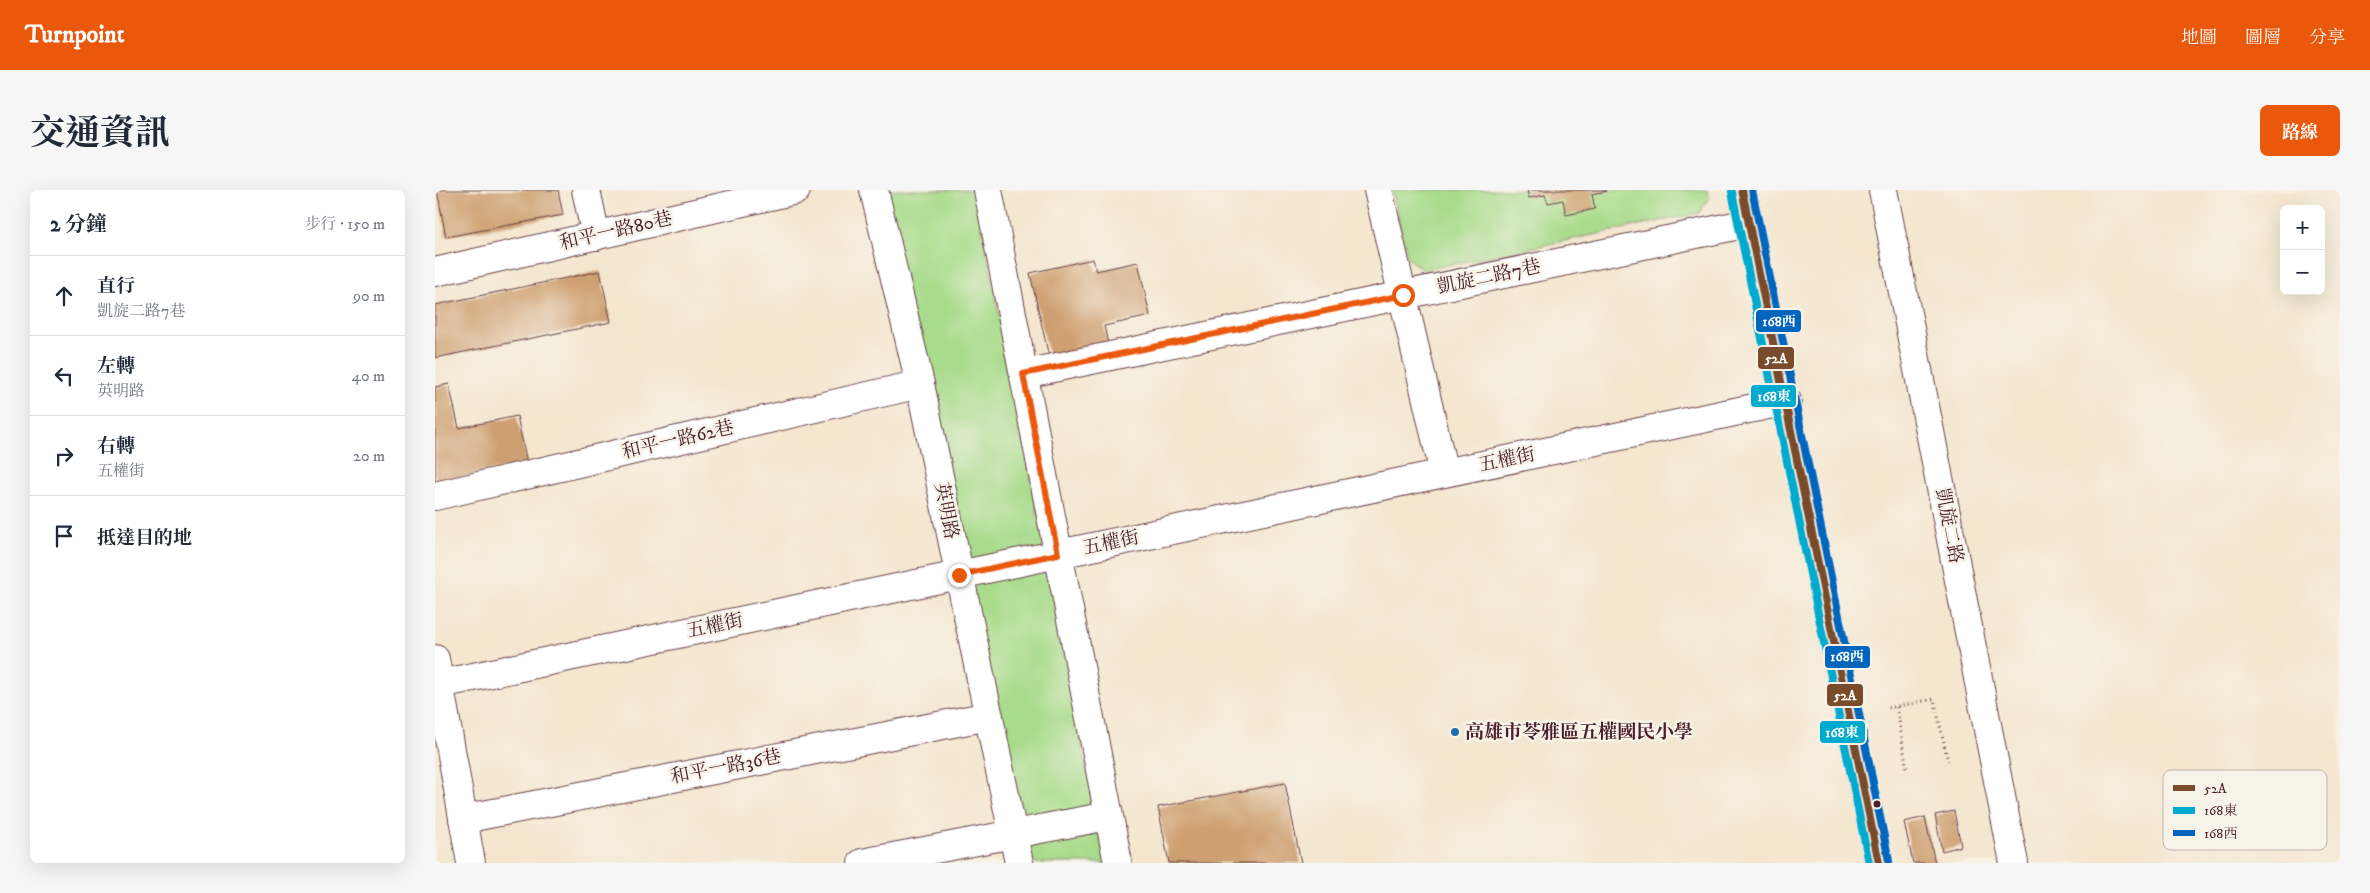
<!DOCTYPE html>
<html lang="zh-TW">
<meta charset="utf-8">
<style>
body{margin:0;font-family:"IM FELL DW Pica","Noto Serif TC",serif;background:#f6f6f7;color:#1f2937}
.controls{position:absolute;right:15px;top:15px;display:grid;overflow:hidden;border-radius:8px;box-shadow:0 5px 20px #0002}
.controls button{width:45px;height:45px;display:grid;place-items:center;padding:0;border:0;border-bottom:1px solid #e0e1e3;background:#fff;color:#1f2937;font:25px sans-serif}
.stop{position:absolute;width:15px;height:15px;margin:-11px;border:4px solid #ea580c;border-radius:50%;background:#fff}
.stop.end{background:#ea580c;border-color:#fff;box-shadow:0 1px 5px #0008}
.list{margin:0;padding:0;list-style:none}
h2{display:flex;justify-content:space-between;align-items:center;height:65px;margin:0;padding:0 20px;font-size:21px}
h2 small{font-size:16px;font-weight:400;color:#747a83}
.list li{display:grid;grid-template-columns:32px 1fr auto;gap:15px;align-items:center;box-sizing:border-box;height:80px;padding:0 20px;border-top:1px solid #e0e1e3}
.list b{display:block;font-size:19px;white-space:nowrap}
.list p{margin:0;font-size:16px;white-space:nowrap;color:#747a83}
.list em{font-size:16px;font-style:normal;color:#747a83}
.icon{flex:none;width:28px;height:28px;fill:none;stroke:currentColor;stroke-width:2;stroke-linecap:round;stroke-linejoin:round}
.map{position:relative;flex:none;width:1905px;height:673px;overflow:hidden;border-radius:8px}
header{display:flex;align-items:center;gap:30px;box-sizing:border-box;height:70px;padding:0 25px;background:#ea580c;color:#fff}
header strong{font-size:24px}
nav{display:flex;gap:28px;margin-inline-start:auto;font-size:18px}
.intro{display:flex;align-items:center;justify-content:space-between;box-sizing:border-box;height:120px;padding:0 30px}
h1{margin:0;font-size:35px}
.button{padding:12px 22px;border-radius:8px;background:#ea580c;color:#fff;font-size:18px;font-weight:700}
main{display:flex;gap:30px;padding:0 30px}
aside{flex:1;background:#fff;border-radius:8px;box-shadow:0 5px 20px #0002}
.map>svg:first-child{display:block}
</style>
<header>
<strong>Turnpoint</strong>
<nav><a>地圖</a><a>圖層</a><a>分享</a></nav>
</header>
<div class="intro"><h1>交通資訊</h1><a class="button">路線</a></div>
<main>
<aside>
<h2>2 分鐘<small>步行 · 150 m</small></h2>
<ul class="list">
<li><svg class="icon" aria-label="ahead" viewBox="0 0 24 24"><path d="M12 20V5M6 11l6-6 6 6"/></svg><div><b>直行</b><p>凱旋二路7巷</p></div><em>90 m</em></li>
<li><svg class="icon" aria-label="left" viewBox="0 0 24 24"><path d="M17 20v-9H6M10 6l-5 5 5 5"/></svg><div><b>左轉</b><p>英明路</p></div><em>40 m</em></li>
<li><svg class="icon" aria-label="right" viewBox="0 0 24 24"><path d="M7 20v-9h11M14 6l5 5-5 5"/></svg><div><b>右轉</b><p>五權街</p></div><em>20 m</em></li>
<li><svg class="icon" aria-label="arrive" viewBox="0 0 24 24"><path d="M6 21V4h12l-3 4 3 4H6"/></svg><div><b>抵達目的地</b></div></li>
</ul>
</aside>
<div class="map">
<svg width="1905" height="673" viewBox="0 0 1905 673">
<rect width="100%" height="100%" fill="#f7f3e8"/>
<filter id="ink" filterUnits="userSpaceOnUse"><feTurbulence type="fractalNoise" baseFrequency=".02" numOctaves="2"/><feDisplacementMap in="SourceGraphic" scale="10" xChannelSelector="R" yChannelSelector="G"/><feConvolveMatrix kernelMatrix="1 2 1 2 8 2 1 2 1" color-interpolation-filters="sRGB"/></filter>
<filter id="wash" filterUnits="userSpaceOnUse"><feTurbulence type="fractalNoise" baseFrequency=".0096" numOctaves="4" result="noise"/><feDisplacementMap in="SourceGraphic" scale="20" xChannelSelector="R" yChannelSelector="G"/><feGaussianBlur stdDeviation="1.12" result="paint"/><feColorMatrix in="noise" values="0 0 0 0 0 0 0 0 0 0 0 0 0 0 0 0 0 1.4 0 .05"/><feComposite in="paint" operator="in"/></filter>
<g filter="url(#wash)">
<rect width="100%" height="100%" fill="#f4e6cf"/>
<!-- green -->
<path fill="#a8db8b" stroke="#797d5b" d="M 447,0 L 540,0 L 670,673 L 580,673 Z
M 957,0 L 1272,0 L 1274,8 L 1264,23 L 989,80 L 973,69 Z"/>
<g id="blocks">
<!-- building -->
<path fill="#ce9f70" d="M 2,0 L 123,0 L 128,25 L 11,47 Z
M 1092,0 L 1171,0 L 1172,1 L 1157,4 L 1160,19 L 1131,25 L 1128,10 L 1113,13 L 1110,5 L 1094,8 Z
M 658,69 L 661,81 L 703,72 L 715,126 L 669,136 L 673,154 L 614,167 L 595,83 Z
M 165,81 L 176,132 L 0,168 L 0,115 Z
M 14,194 L 24,238 L 82,226 L 92,273 L 0,293 L 0,197 Z
M 850,593 L 866,673 L 734,673 L 723,617 Z
M 1519,621 L 1526,656 L 1507,661 L 1500,625 Z
M 1490,627 L 1500,673 L 1478,673 L 1469,632 Z"/>
</g>
</g>
<g filter="url(#ink)">
<use href="#blocks" fill-opacity="0" stroke="#643d44" stroke-width="1"/>
<g fill="none" stroke-linecap="round" stroke-linejoin="round">
<!-- minor casing -->
<g stroke="#643d44" stroke-width="30">
<path id="minor" d="M 151,0 L 161,46
M 439,0 L 485,194 L 584,673
M 553,0 L 683,673
M 943,0 L 1009,283
M 1307,0 L 1444,673
M 1448,0 L 1579,673
M 0,82 L 361,0
M 589,184 L 1314,33
M 0,306 L 485,194
M 0,469 L 36,673
M 0,495 L 1352,211
M 28,629 L 554,526
M 427,673 L 673,626"/>
</g>
<!-- path -->
<path stroke="#643d44" stroke-width="3" stroke-dasharray="1 4" stroke-linecap="butt" d="M 1462,517 L 1472,581
M 1453,518 L 1499,509 L 1513,571"/>
<!-- minor -->
<use href="#minor" stroke="#fff" stroke-width="28"/>
<!-- bus-1 casing -->
<g stroke="#f7f3e8" stroke-width="11">
<path id="bus-1" d="M 1307,0 L 1444,673"/>
</g>
<!-- bus-2 casing -->
<g stroke="#f7f3e8" stroke-width="11">
<path id="bus-2" d="M 1297,2 L 1434,673"/>
</g>
<!-- bus-3 casing -->
<g stroke="#f7f3e8" stroke-width="11">
<path id="bus-3" d="M 1317,0 L 1454,671"/>
</g>
<!-- bus-1 -->
<use href="#bus-1" stroke="#7a4b2a" stroke-width="8"/>
<!-- bus-2 -->
<use href="#bus-2" stroke="#00a9ce" stroke-width="8"/>
<!-- bus-3 -->
<use href="#bus-3" stroke="#0065bd" stroke-width="8"/>
</g>
</g>
<g fill="none" stroke-linecap="round" stroke-linejoin="round" filter="url(#ink)">
<!-- route -->
<path stroke="#ea580c" stroke-width="6" d="M 524,385 L 623,364 L 588,184 L 968,105"/>
</g>
<!-- markers -->
<circle fill="#1f6fb2" stroke="#f7f3e8" stroke-width="2" cx="1020" cy="542" r="5"/>
<circle fill="#4a1f2b" stroke="#f7f3e8" stroke-width="2" cx="1442" cy="614" r="4.5"/>
<g text-anchor="middle" dominant-baseline="central" stroke-width="5" stroke-linejoin="round" paint-order="stroke">
<!-- street labels -->
<g font-size="19" fill="#4a1f2b" stroke="#f7f3e8">
<text transform="translate(181 41) rotate(-13)">和平一路80巷</text>
<text transform="translate(1054 87) rotate(-12)">凱旋二路7巷</text>
<text transform="translate(243 250) rotate(-13)">和平一路62巷</text>
<text transform="translate(1072 270) rotate(-12)">五權街</text>
<text transform="translate(511 321) rotate(79)">英明路</text>
<text transform="translate(1514 336) rotate(79)">凱旋二路</text>
<text transform="translate(676 353) rotate(-12)">五權街</text>
<text transform="translate(280 436) rotate(-12)">五權街</text>
<text transform="translate(291 577) rotate(-11)">和平一路36巷</text>
</g>
<!-- poi labels -->
<g font-size="19" font-weight="bold" fill="#4a1f2b" stroke="#f7f3e8" text-anchor="start">
<text x="1030" y="542">高雄市苓雅區五權國民小學</text>
</g>
</g>
<!-- legend -->
<rect x="1728" y="580" width="164" height="80" rx="8" fill="#f7f3e8" stroke="#c3b3af" stroke-width="1"/>
<rect x="1738" y="595" width="22" height="6" fill="#7a4b2a"/>
<rect x="1738" y="617" width="22" height="7" fill="#00a9ce"/>
<rect x="1738" y="640" width="22" height="6" fill="#0065bd"/>
<g font-size="14" fill="#4a1f2b">
<text x="1769" y="603">52A</text>
<text x="1769" y="625">168東</text>
<text x="1769" y="648">168西</text>
</g>
<g stroke="#f7f3e8" stroke-width="2">
<rect x="1320" y="119" width="47" height="24" rx="5" fill="#0065bd"/>
<rect x="1322" y="156" width="38" height="24" rx="5" fill="#7a4b2a"/>
<rect x="1315" y="194" width="47" height="24" rx="5" fill="#00a9ce"/>
<rect x="1389" y="455" width="47" height="24" rx="5" fill="#0065bd"/>
<rect x="1391" y="493" width="38" height="24" rx="5" fill="#7a4b2a"/>
<rect x="1384" y="530" width="47" height="24" rx="5" fill="#00a9ce"/>
</g>
<g font-size="14" text-anchor="middle" font-weight="bold" fill="#fff">
<text x="1344" y="136">168西</text>
<text x="1341" y="173">52A</text>
<text x="1339" y="211">168東</text>
<text x="1412" y="471">168西</text>
<text x="1410" y="510">52A</text>
<text x="1407" y="547">168東</text>
</g>
</svg>
<div class="controls">
<button>+</button>
<button>−</button>
</div>
<div class="stop" style="left:968px;top:105px"></div>
<div class="stop end" style="left:524px;top:385px"></div>
</div>
</main>
